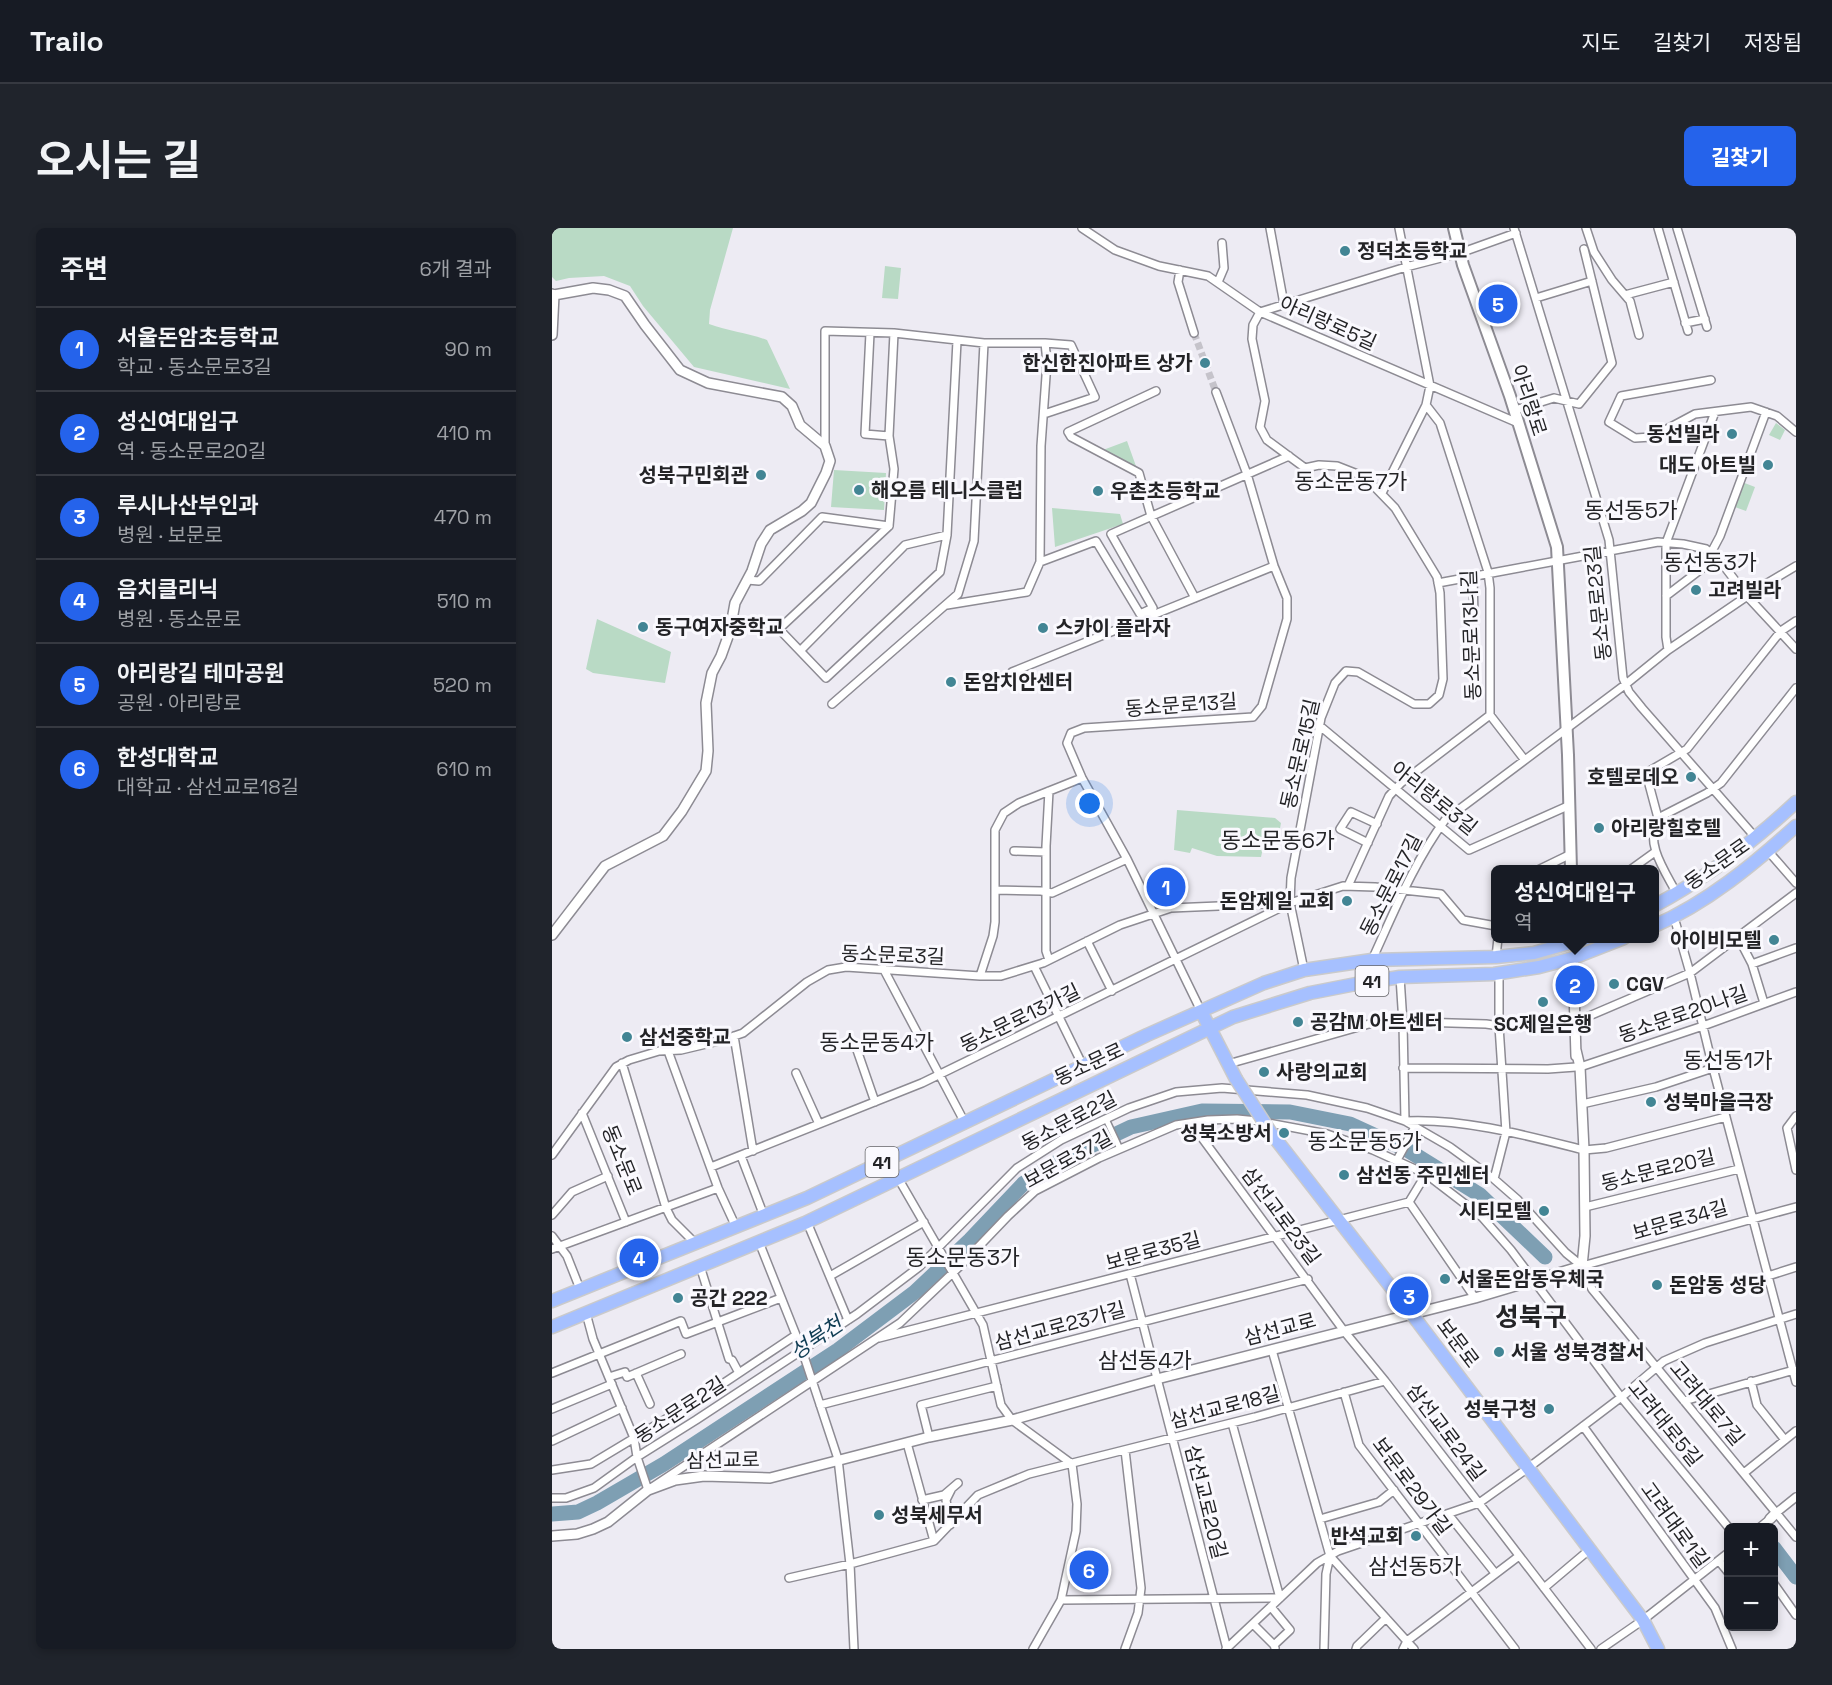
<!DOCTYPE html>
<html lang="ko">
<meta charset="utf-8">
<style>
body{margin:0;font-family:"Space Grotesk","Noto Sans KR",sans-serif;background:#20242c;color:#f1f3f6}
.controls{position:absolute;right:18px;bottom:18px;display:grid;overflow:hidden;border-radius:9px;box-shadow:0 3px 9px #0003}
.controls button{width:54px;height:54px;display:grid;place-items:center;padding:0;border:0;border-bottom:2px solid #363941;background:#171b24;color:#f1f3f6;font:30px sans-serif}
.you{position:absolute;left:538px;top:576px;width:21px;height:21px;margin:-15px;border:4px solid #fff;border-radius:50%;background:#1a73e8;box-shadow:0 0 0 9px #1a73e833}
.badge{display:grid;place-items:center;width:39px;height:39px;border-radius:50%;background:#2563eb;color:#fff;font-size:20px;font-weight:700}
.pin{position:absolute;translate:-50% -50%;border:3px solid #fff;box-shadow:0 2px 6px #0006}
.popup{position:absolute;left:939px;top:637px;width:168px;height:78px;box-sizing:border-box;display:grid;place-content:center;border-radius:9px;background:#171b24;filter:drop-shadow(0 2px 4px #0005);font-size:20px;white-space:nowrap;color:#9ea1a6}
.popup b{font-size:22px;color:#f1f3f6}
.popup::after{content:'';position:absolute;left:50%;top:100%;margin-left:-12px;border:12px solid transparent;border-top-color:#171b24}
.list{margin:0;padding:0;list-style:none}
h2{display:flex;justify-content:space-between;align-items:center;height:78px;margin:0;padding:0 24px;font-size:26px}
h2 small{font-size:20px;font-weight:400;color:#9ea1a6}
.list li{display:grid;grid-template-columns:39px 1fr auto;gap:18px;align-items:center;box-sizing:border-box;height:84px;padding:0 24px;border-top:2px solid #363941}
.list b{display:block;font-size:22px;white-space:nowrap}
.list p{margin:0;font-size:20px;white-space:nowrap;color:#9ea1a6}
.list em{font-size:20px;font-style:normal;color:#9ea1a6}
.map{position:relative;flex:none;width:1244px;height:1421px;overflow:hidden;border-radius:9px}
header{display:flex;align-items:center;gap:36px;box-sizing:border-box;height:84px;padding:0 30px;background:#171b24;border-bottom:2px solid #363941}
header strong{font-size:28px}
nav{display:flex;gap:33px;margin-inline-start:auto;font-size:21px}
.intro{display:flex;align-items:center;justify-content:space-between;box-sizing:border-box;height:144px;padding:0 36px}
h1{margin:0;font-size:42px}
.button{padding:15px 27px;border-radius:9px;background:#2563eb;color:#fff;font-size:21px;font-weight:700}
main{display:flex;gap:36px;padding:0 36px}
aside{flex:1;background:#171b24;border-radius:9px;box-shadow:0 3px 9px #0003}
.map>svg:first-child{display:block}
</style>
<header>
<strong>Trailo</strong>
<nav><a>지도</a><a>길찾기</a><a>저장됨</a></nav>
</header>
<div class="intro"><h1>오시는 길</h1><a class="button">길찾기</a></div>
<main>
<aside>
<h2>주변<small>6개 결과</small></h2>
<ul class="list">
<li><span class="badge">1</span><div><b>서울돈암초등학교</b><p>학교 · 동소문로3길</p></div><em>90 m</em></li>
<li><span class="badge">2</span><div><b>성신여대입구</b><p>역 · 동소문로20길</p></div><em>410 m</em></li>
<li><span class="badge">3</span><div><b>루시나산부인과</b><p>병원 · 보문로</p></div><em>470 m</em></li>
<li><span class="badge">4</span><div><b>음치클리닉</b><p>병원 · 동소문로</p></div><em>510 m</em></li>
<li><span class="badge">5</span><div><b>아리랑길 테마공원</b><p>공원 · 아리랑로</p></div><em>520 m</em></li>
<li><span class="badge">6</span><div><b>한성대학교</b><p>대학교 · 삼선교로18길</p></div><em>610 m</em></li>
</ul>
</aside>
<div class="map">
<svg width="1244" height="1421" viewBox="0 0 1244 1421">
<rect width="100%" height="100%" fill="#edebf3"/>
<!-- green -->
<path fill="#b9dac5" d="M 0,0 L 181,0 L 158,82 L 157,96 C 176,103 197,105 215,112 L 238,161 L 142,139 L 91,78 L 78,58 L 52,48 L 17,50 L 4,53 L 0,49 Z
M 333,38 L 349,40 L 346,71 L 330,70 Z
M 946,54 L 959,94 L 946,98 L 934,57 Z
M 1224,195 L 1233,202 L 1228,212 L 1217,207 Z
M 575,213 L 585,241 L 551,222 Z
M 282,242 L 334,245 L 332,282 L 279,279 Z
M 1190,254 L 1203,259 L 1194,283 L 1180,278 Z
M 500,280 L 568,286 L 571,296 L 503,319 Z
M 45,391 L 119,424 L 113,455 L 41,445 L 34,441 Z
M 625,582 L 723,590 L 729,595 L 727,606 L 715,602 L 709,629 L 665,628 L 640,620 L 638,625 L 622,622 Z"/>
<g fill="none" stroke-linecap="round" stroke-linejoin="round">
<!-- river -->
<path stroke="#7e9fb3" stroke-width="15" d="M 0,1286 L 26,1284 L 45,1275 L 112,1236 L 286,1122 L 363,1064 L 418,1012 L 472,955 L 505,934 L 579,899 L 650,883 L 738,884 L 798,896 L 857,923 L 928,967 L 993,1029
M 1222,1320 L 1244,1349"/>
<!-- minor-tunnel -->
<path stroke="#c5c3ca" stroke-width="7" stroke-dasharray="7 3.5" stroke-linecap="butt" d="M 642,105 L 664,164"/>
<!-- pedestrian casing -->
<g stroke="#8d8b93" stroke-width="8">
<path id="pedestrian" d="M 554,891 L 568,921"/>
</g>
<!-- minor casing -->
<g stroke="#8d8b93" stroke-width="10">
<path id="minor" d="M 530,0 L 563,22 L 607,38 L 656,48 L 708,84 L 966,195
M 718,0 L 732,76
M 962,0 L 1057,312 L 1071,450 L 1077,464 L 1090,480 L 1204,610
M 1034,0 L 1042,24 L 1060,52 L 1078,73 L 1087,107
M 1106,0 L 1136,103
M 1125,0 L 1155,99
M 628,42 L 626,54 L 642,105
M 666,54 L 672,40 L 670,15
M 1073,67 L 1122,54
M 984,70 L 1040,53
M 1133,95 L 1153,91
M 318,105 L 313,206 L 337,208 L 342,105
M 1159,152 L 1069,168 L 1057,194 L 1083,210 L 1100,209 L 1143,186 L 1199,179 L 1225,188 L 1244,204
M 604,163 L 516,204 L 519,209 L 587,245 L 599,288 L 643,370
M 963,182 L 1002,170 L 1027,176 L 1060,135 L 1032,21
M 492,186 L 543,169 L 519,117 L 493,115
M 273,218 L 273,103 L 342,105 L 432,115 L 493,115 L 495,134 L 489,218 L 488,334 L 475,364 L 395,377
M 830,265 L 874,177 L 878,158 L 847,0
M 337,298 L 227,401 L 274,450 L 388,344 L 395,307 L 405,113
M 1159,325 L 1168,308 L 1214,184
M 488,334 L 544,313 L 588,386 L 601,380 L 559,306 L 737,228
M 921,347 L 922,389
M 195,352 L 207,353 L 270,289 L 337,298 L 342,241 L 337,208
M 886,355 L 1106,314 L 1131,316 L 1154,321 L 1165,329 L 1195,368 L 1244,421
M 1114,368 L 1165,329
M 1116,422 L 1114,409 L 1114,315 L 1163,184
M 248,423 L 353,317 L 395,307
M 460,444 L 722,338
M 280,476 L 406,366 L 422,313 L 432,115
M 938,487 L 972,531
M 768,498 L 917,622 L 1018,577
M 497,563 L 494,618 L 494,723 L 497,732
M 1106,590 L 1155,565 L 1169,555 L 1244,460
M 816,615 L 788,601 L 799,584 L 825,596
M 462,623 L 494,624
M 1216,623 L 1244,655
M 986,642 L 1019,626
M 1078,642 L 1103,624
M 796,658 L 837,568 L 849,555 L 938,487 L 938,360 L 936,344 L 888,195 L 874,177
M 443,662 L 489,663 L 500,665 L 575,631
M 1125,666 C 1113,643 1092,615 1106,590 L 1094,545 L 1135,521 L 1229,403 L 1244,393
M 1120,690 L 1124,696 L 1138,745 L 1161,840 L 1244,1154
M 1186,709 L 1200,736 L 1212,775
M 535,713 L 560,763
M 944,729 L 946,710
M 820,732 C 842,684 862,634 893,592 L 1074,456 L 1116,422 L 1207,360 L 1244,338
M 1200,736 L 1244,720
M 482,738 L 531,838
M 331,740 L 413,895
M 752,742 L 738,675 L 739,650 L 769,490 L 783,455 L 794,443 L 806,444 L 862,476 L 877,476 L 887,467 L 891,451 L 888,365 L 885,349 L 843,280 L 813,249 L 785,238 L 767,237 L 753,240 L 715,212 L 708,199 L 713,173 L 700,111 L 701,97 L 708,84 L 854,39 L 908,25 L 964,5
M 428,748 L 441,708 L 443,694 L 443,602 L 452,585 L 467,575 L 530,550
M 848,749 L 851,795 L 853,893 C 909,890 973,907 1028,921
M 649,783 L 575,631 L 530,550 L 515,515 L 519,505 L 532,500 L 701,489 L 710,478 L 735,391 L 735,370 L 722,338 L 695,246 L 664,164
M 182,808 L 201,923
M 305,822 L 323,874
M 116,823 L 166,960 L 184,999
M 70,835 L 114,980 L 120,992 L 143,1015
M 676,836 L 817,796 L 866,794 L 934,796 L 955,799 L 1023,794 L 1138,745 L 1244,665
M 1028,839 L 1151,798 L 1244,764
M 851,840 L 996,841 L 1024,839
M 244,845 L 267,896
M 1030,876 L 1104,859 L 1161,840
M 30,885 L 74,994
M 1244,888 L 1235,900 L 1244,942
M 639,895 L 792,1103 L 833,1153 L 1039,1421
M 1032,922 L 1054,920 L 1174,889
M 0,927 L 64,839 L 77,832 L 107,823 L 129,822 L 171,812 L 191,805 L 255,754 L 276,742 L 294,739 L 428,748 L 449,748 L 491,735 L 568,697 L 619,680 L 736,675
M 189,928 L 212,988
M 845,932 L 863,899
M 159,939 L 370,855 L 738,675 L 791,658 L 823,659 L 889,666 L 911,692 L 944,698
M 346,950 L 431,1097 L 449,1177 L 460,1192 L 520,1236 L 525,1276 L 524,1303 L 509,1372 L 481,1421
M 942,951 L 954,904 L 947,798 L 947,745
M 857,974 L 923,1070
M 1033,979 L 1187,941
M 0,987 L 20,964 L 56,948
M 255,994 L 296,1092
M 0,1008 L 15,1028 L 28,1061
M 207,1014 L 250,1122 L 286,1231 L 298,1336 L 302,1421
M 0,1021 L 166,960
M 148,1038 L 177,1131 L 180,1132 L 187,1145
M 1030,1038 L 1040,1061 L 1244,1309
M 1030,1038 L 1244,979
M 578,1046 L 675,1421
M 278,1048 L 372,994
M 1216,1048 L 1244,1039
M 34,1085 L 41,1111 L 82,1210 L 85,1229 L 96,1262 L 348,1095 L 409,1037 L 456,988 L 483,963 L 547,930 L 624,897 L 656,892 L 685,891 L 706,893 L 775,906 L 821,922 L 874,946 L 930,989 L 959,1022 L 1069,1169 L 1177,1300
M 327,1110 L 857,974 L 874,946
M 720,1122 L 778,1328 L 774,1346 L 772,1421
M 0,1145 L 129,1093 L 134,1106 L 229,1070
M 84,1145 L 98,1176
M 57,1149 L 73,1144 L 75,1149 L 129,1126
M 1199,1153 L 1205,1177 L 1233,1212
M 792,1164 L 807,1217 L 963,1421
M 1132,1173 L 1242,1142
M 268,1177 L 756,1051
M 0,1181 L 60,1156
M 1031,1198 L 1163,1380 L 1180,1421
M 377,1209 L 369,1177 L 445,1158
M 0,1213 L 70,1180
M 355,1215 L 382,1313
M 573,1222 L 589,1360 L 586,1385 L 573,1421
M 0,1242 L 39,1236 L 157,1165 L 244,1107
M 1192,1245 L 1244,1203
M 0,1270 L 14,1270 L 42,1260 L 85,1229 L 144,1192 L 305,1086 L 367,1039 L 465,940 L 509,912 L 577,880 L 624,864 L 670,860 L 755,867 L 815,880 L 853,893 L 898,919 L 942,951 L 966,972 L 1014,1025 L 1030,1038
M 370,1272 L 392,1267 L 406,1255
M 1224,1285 L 1244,1269
M 896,1286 L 943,1345
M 768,1291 L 827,1274 L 842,1262
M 398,1297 L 394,1272 L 399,1262
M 1207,1300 L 1218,1291
M 778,1328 L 862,1421
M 1167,1333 L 1176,1344
M 237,1350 L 298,1336 L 382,1313 L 426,1267 L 477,1246 L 703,1189 L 833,1153
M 1222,1356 L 1244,1387
M 992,1360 L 1037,1322
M 509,1372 L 728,1370 L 680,1195
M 719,1379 L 738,1402 L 722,1417
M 701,1396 L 722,1417 L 723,1420
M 674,1421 L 765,1335 L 786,1323 L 927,1275 L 976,1240 L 1072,1167 L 1112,1133 L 1153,1115 L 1244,1086
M 804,1421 L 805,1418 L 834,1390
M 851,1421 L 855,1413 L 967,1328
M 1049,1421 L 1091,1392 L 1176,1325"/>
</g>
<!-- tertiary casing -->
<g stroke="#8d8b93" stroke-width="12">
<path id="tertiary" d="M 0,66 L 2,67 L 0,107
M 0,707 L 53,638 L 111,608 L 130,583 L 154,543 L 156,523 L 154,475 L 160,445 L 169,428 L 178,403 L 183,375 L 200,343 L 209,316 L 218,302 L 250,283 L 259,275 L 274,245 L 278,233 L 273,218 L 248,197 L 240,178 L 230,169 L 156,155 L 128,142 L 93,97 L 73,68 L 57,62 L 41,60 L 2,67
M 1021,730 L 1024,828
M 1218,1291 L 1224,1285
M 0,1308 L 25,1306 L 41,1301 L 56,1294 L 96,1262 L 123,1252 L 152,1248 L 218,1250 L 377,1209 L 460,1192 L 605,1151 L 923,1070 L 1030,1038 L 1033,1008 L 1032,922 L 1028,839 L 1024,822"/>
</g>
<!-- secondary casing -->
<g stroke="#8d8b93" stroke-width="14">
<path id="secondary" d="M 902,0 L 911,37 L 958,168 L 1005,319 L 1016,527 L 1019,642"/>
</g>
<!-- primary casing -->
<g stroke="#cacacb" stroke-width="15">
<path id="primary" d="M 1102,678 C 1154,650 1201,614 1244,574
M 1102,698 C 1155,675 1202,636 1244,598
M 649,783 L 684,851
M 719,905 L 859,1085 L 1091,1392 L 1106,1421
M 0,1073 L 255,970 L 595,807 L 712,755 L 752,742 L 820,732 L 944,729 L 982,725 L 1035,710
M 0,1099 L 253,995 L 681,789 L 758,765 L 804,756 L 848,749 L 942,746 L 987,739 L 1021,730 L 1072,710"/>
</g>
<!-- pedestrian -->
<use href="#pedestrian" stroke="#fff" stroke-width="5"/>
<!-- minor -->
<use href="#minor" stroke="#fff" stroke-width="7"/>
<!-- tertiary -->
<use href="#tertiary" stroke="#fff" stroke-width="9"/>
<!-- secondary -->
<use href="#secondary" stroke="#fff" stroke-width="10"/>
<!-- primary -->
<use href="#primary" stroke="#a6c0ff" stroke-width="12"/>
<!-- primary-bridge casing -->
<g stroke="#cacacb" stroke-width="15" stroke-linecap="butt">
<path id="primary-bridge" d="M 684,851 L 719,905"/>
</g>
<!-- primary-bridge -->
<use href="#primary-bridge" stroke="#a6c0ff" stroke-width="12"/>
</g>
<!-- markers -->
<g fill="#428594" stroke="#faf9fe" stroke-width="2">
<circle cx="793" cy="23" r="6"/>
<circle cx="653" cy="135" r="6"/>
<circle cx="1180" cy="206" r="6"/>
<circle cx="1216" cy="237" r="6"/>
<circle cx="209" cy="247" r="6"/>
<circle cx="307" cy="262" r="6"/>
<circle cx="546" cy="263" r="6"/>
<circle cx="1144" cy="362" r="6"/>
<circle cx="91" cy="399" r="6"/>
<circle cx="491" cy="400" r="6"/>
<circle cx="399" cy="454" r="6"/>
<circle cx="1139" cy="549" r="6"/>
<circle cx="1047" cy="600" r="6"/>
<circle cx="795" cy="673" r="6"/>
<circle cx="1222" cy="712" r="6"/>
<circle cx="1062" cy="756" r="6"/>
<circle cx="991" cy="774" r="6"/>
<circle cx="746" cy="794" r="6"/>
<circle cx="75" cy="809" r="6"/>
<circle cx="712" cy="844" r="6"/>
<circle cx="1099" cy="874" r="6"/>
<circle cx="732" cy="905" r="6"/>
<circle cx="792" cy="947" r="6"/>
<circle cx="992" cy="983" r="6"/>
<circle cx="893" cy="1051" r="6"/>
<circle cx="1105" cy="1057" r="6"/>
<circle cx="126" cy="1070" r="6"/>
<circle cx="947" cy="1124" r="6"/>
<circle cx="997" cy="1181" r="6"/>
<circle cx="327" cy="1287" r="6"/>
<circle cx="864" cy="1308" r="6"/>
</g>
<g text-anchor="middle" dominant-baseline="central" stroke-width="6" stroke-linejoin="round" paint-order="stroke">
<!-- shield labels -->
<g fill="#faf9fe" stroke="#646468" stroke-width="1.5">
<rect x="803.5" y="738" width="33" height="30" rx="4.5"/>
<rect x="313.5" y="919" width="33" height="30" rx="4.5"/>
</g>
<g font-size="18" font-weight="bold" fill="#242427">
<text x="820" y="753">41</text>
<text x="330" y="934">41</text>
</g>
<!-- poi labels -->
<g font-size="20" font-weight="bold" fill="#242427" stroke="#faf9fe" text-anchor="start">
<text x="805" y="23">정덕초등학교</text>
<text x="641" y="135" text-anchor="end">한신한진아파트 상가</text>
<text x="1168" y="206" text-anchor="end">동선빌라</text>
<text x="1204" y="237" text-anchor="end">대도 아트빌</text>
<text x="197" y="247" text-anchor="end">성북구민회관</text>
<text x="319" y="262">해오름 테니스클럽</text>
<text x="558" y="263">우촌초등학교</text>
<text x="1156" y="362">고려빌라</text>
<text x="103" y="399">동구여자중학교</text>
<text x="503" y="400">스카이 플라자</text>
<text x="411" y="454">돈암치안센터</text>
<text x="1127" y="549" text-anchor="end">호텔로데오</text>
<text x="1059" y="600">아리랑힐호텔</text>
<text x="783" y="673" text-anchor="end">돈암제일 교회</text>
<text x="1210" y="712" text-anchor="end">아이비모텔</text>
<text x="1074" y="756">CGV</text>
<text x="758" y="794">공감M 아트센터</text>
<text x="991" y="796" text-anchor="middle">SC제일은행</text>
<text x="87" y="809">삼선중학교</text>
<text x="724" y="844">사랑의교회</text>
<text x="1111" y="874">성북마을극장</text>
<text x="720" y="905" text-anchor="end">성북소방서</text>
<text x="804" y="947">삼선동 주민센터</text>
<text x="980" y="983" text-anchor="end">시티모텔</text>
<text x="905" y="1051">서울돈암동우체국</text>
<text x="1117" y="1057">돈암동 성당</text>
<text x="138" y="1070">공간 222</text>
<text x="959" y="1124">서울 성북경찰서</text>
<text x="985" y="1181" text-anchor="end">성북구청</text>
<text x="339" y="1287">성북세무서</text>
<text x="852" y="1308" text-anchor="end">반석교회</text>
</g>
<!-- street labels -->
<g font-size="20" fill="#242427" stroke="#faf9fe">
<text transform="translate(776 95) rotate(24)">아리랑로5길</text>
<text transform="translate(977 172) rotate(72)">아리랑로</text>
<text transform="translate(1046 375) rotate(-96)">동소문로23길</text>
<text transform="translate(919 407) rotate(-92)">동소문로13나길</text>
<text transform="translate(629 477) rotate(-4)">동소문로13길</text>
<text transform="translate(748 526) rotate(-77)">동소문로15길</text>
<text transform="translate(882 570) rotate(39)">아리랑로3길</text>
<text transform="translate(1165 636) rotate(-35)">동소문로</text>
<text transform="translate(839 657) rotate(-63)">동소문로17길</text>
<text transform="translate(341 727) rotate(2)">동소문로3길</text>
<text transform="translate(1131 786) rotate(-19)">동소문로20나길</text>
<text transform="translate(468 790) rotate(-26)">동소문로13가길</text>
<text transform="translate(537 836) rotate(-25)">동소문로</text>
<text transform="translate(517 893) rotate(-28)">동소문로2길</text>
<text transform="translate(516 931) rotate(-29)">보문로37길</text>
<text transform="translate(70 932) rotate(68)">동소문로</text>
<text transform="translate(1106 942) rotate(-14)">동소문로20길</text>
<text transform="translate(729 988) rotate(53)">삼선교로23길</text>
<text transform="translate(1128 992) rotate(-16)">보문로34길</text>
<text transform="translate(601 1023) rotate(-15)">보문로35길</text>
<text transform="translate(508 1098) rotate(-15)">삼선교로23가길</text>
<text transform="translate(728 1101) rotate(-15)">삼선교로</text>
<text transform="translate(906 1115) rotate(53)">보문로</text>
<text transform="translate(1155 1175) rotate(50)">고려대로7길</text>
<text transform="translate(673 1179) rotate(-15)">삼선교로18길</text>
<text transform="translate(128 1182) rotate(-33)">동소문로2길</text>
<text transform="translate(1113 1195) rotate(51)">고려대로5길</text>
<text transform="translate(894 1204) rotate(53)">삼선교로24길</text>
<text transform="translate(171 1232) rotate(-1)">삼선교로</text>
<text transform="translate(860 1258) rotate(53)">보문로29가길</text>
<text transform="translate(654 1274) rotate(76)">삼선교로20길</text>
<text transform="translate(1123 1297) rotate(54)">고려대로1길</text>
</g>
<!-- water labels -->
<g font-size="21" font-style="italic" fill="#0f3c53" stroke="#faf9fe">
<text transform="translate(264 1110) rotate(-34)">성북천</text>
</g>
<!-- quarter labels -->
<g font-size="22" fill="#242427" stroke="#faf9fe">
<text x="799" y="253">동소문동7가</text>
<text x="1079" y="282">동선동5가</text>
<text x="1158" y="334">동선동3가</text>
<text x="726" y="612">동소문동6가</text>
<text x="325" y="814">동소문동4가</text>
<text x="1176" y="832">동선동1가</text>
<text x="813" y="913">동소문동5가</text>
<text x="411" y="1029">동소문동3가</text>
<text x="593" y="1132">삼선동4가</text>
<text x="863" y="1338">삼선동5가</text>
</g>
<!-- district labels -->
<g font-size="26" font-weight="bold" fill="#242427" stroke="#faf9fe">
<text x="979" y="1089">성북구</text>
</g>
</g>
</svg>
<div class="controls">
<button>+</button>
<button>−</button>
</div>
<div class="you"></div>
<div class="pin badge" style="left:614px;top:659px">1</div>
<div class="pin badge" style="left:1023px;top:757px">2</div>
<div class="popup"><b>성신여대입구</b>역</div>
<div class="pin badge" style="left:857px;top:1068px">3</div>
<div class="pin badge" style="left:87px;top:1030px">4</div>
<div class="pin badge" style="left:946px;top:76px">5</div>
<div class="pin badge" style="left:537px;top:1342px">6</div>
</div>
</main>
